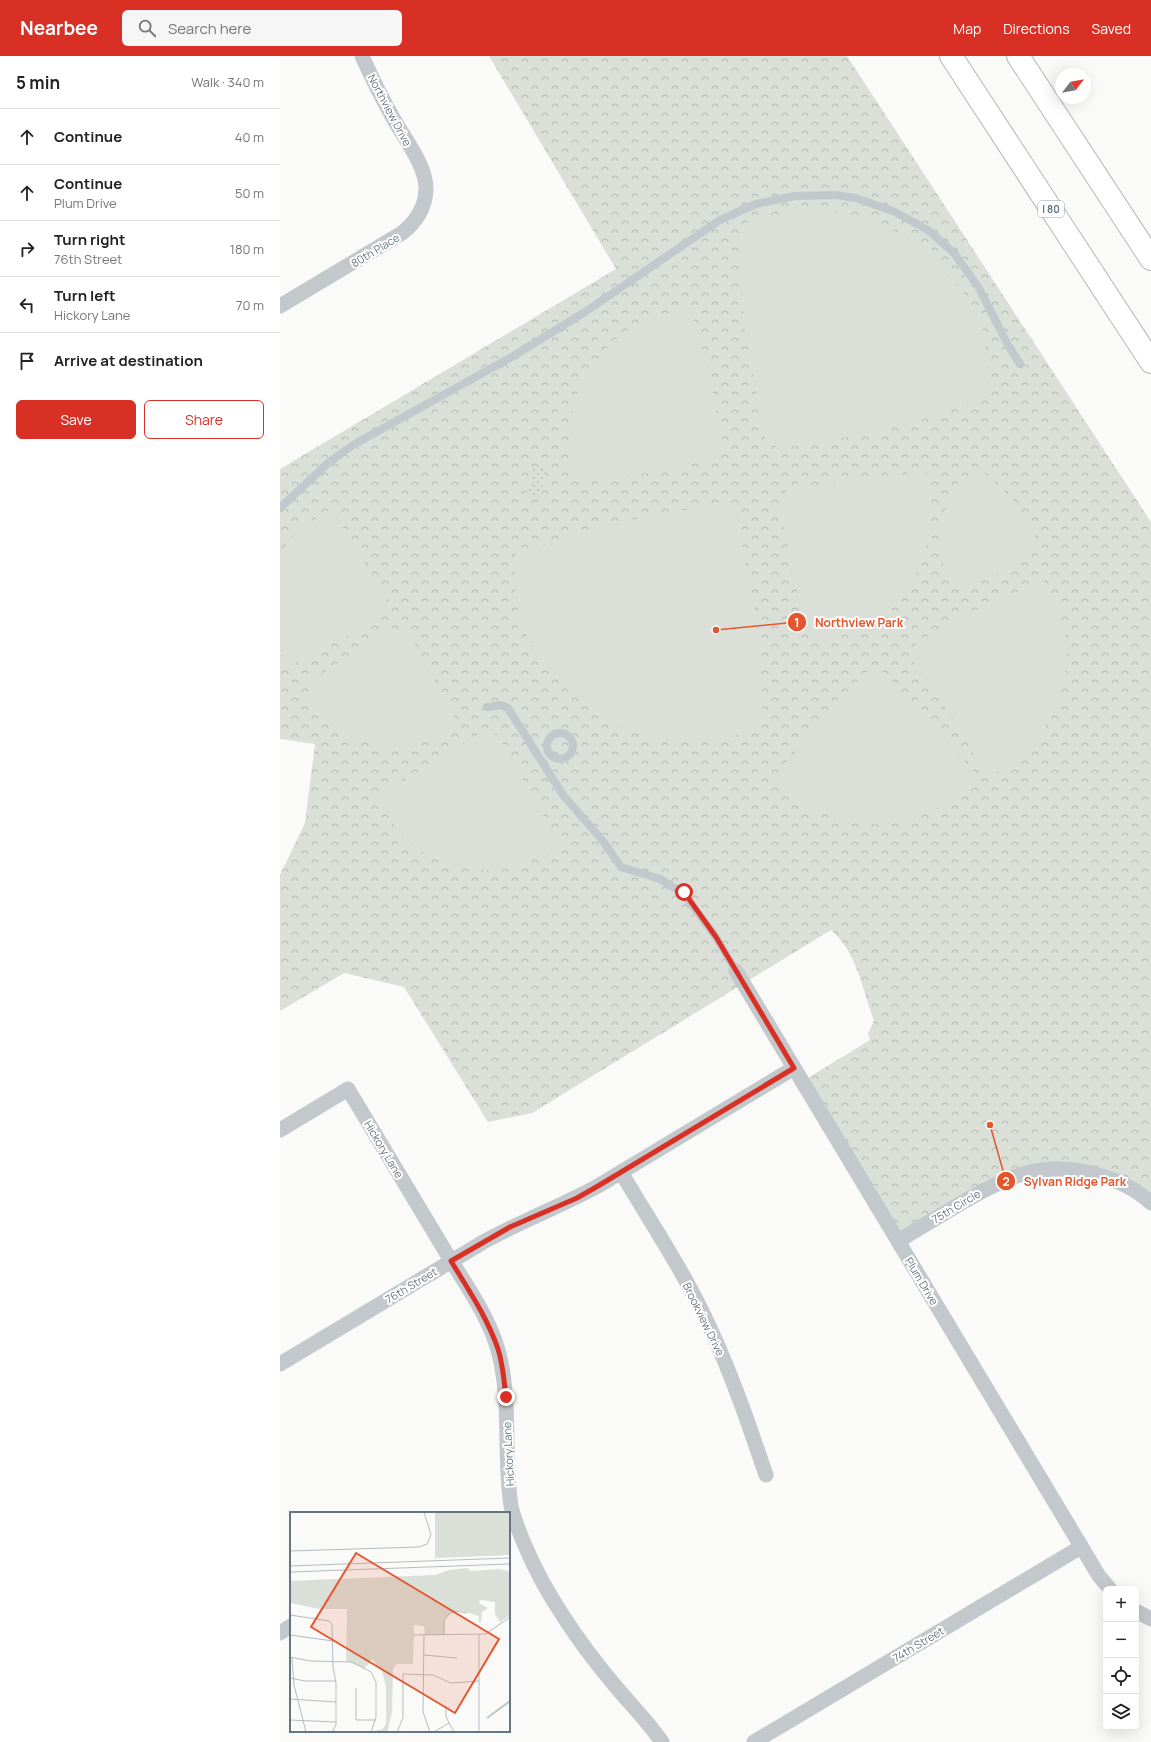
<!DOCTYPE html>
<meta charset="utf-8">
<style>
body{margin:0;font-family:Manrope,sans-serif;background:#f6f6f6;color:#222}
.controls{position:absolute;right:12px;bottom:12px;display:grid;overflow:hidden;border-radius:6px;box-shadow:0 4px 16px #0002}
.controls button{width:36px;height:36px;display:grid;place-items:center;padding:0;border:0;border-bottom:1px solid #e0e0e0;background:#fff;color:#222;font:20px sans-serif}
.compass{position:absolute;left:775px;top:12px;width:36px;height:36px;border-radius:50%;background:#fff;box-shadow:0 4px 16px #0002;rotate:59deg}
.stop{position:absolute;width:12px;height:12px;margin:-9px;border:3px solid #d93025;border-radius:50%;background:#fff}
.stop.end{background:#d93025;border-color:#fff;box-shadow:0 1px 4px #0008}
.list{margin:0;padding:0;list-style:none}
h2{display:flex;justify-content:space-between;align-items:center;height:52px;margin:0;padding:0 16px;font-size:17px}
h2 small{font-size:13px;font-weight:400;color:#767676}
.list li{display:grid;grid-template-columns:26px 1fr auto;gap:12px;align-items:center;box-sizing:border-box;height:56px;padding:0 16px;border-top:1px solid #e0e0e0}
.list b{display:block;font-size:15px;white-space:nowrap}
.list p{margin:0;font-size:13px;white-space:nowrap;color:#767676}
.list em{font-size:13px;font-style:normal;color:#767676}
.actions{display:flex;gap:8px;padding:12px 16px}
.actions a{flex:1;padding:9px 0;border:1px solid #d93025;border-radius:6px;text-align:center;font-size:14px;color:#d93025}
.actions .main{background:#d93025;color:#fff}
.icon{flex:none;width:22px;height:22px;fill:none;stroke:currentColor;stroke-width:2;stroke-linecap:round;stroke-linejoin:round}
.map{position:relative;flex:none;width:871px;height:1686px;overflow:hidden}
header{display:flex;align-items:center;gap:24px;box-sizing:border-box;height:56px;padding:0 20px;background:#d93025;color:#fff}
header strong{font-size:19px}
nav{display:flex;gap:22px;margin-inline-start:auto;font-size:14px}
.search{width:280px;height:36px;background:#f6f6f6;display:flex;align-items:center;gap:10px;box-sizing:border-box;padding:0 14px;border-radius:6px;color:#767676;font-size:15px}
main{display:flex}
aside{flex:1;background:#fff}
.map>svg:first-child{display:block}
</style>
<header>
<strong>Nearbee</strong>
<div class="search"><svg class="icon" aria-label="search" viewBox="0 0 24 24"><circle cx="10" cy="10" r="6"/><path d="M15 15l6 6"/></svg>Search here</div>
<nav><a>Map</a><a>Directions</a><a>Saved</a></nav>
</header>
<main>
<aside>
<h2>5 min<small>Walk · 340 m</small></h2>
<ul class="list">
<li><svg class="icon" aria-label="ahead" viewBox="0 0 24 24"><path d="M12 20V5M6 11l6-6 6 6"/></svg><div><b>Continue</b></div><em>40 m</em></li>
<li><svg class="icon" aria-label="ahead" viewBox="0 0 24 24"><path d="M12 20V5M6 11l6-6 6 6"/></svg><div><b>Continue</b><p>Plum Drive</p></div><em>50 m</em></li>
<li><svg class="icon" aria-label="right" viewBox="0 0 24 24"><path d="M7 20v-9h11M14 6l5 5-5 5"/></svg><div><b>Turn right</b><p>76th Street</p></div><em>180 m</em></li>
<li><svg class="icon" aria-label="left" viewBox="0 0 24 24"><path d="M17 20v-9H6M10 6l-5 5 5 5"/></svg><div><b>Turn left</b><p>Hickory Lane</p></div><em>70 m</em></li>
<li><svg class="icon" aria-label="arrive" viewBox="0 0 24 24"><path d="M6 21V4h12l-3 4 3 4H6"/></svg><div><b>Arrive at destination</b></div></li>
</ul>
<div class="actions"><a class="main">Save</a><a>Share</a></div>
</aside>
<div class="map">
<svg width="871" height="1686" viewBox="0 0 871 1686">
<defs>
<pattern id="forest-crowns" width="20" height="18" patternUnits="userSpaceOnUse"><rect width="20" height="18" fill="#dadfd7"/><path d="M2 6a3 3 0 1 1 6 0M12 15a3 3 0 1 1 6 0" fill="none" stroke="#b4b9b4"/></pattern>
<pattern id="garden-dots" width="8" height="8" patternUnits="userSpaceOnUse"><rect width="8" height="8" fill="#dadfd7"/><path d="M2 2h.1M6 6h.1" fill="none" stroke="#b4b9b4" stroke-width="1.8" stroke-linecap="round"/></pattern>
</defs>
<rect width="100%" height="100%" fill="#fafaf8"/>
<!-- forest -->
<path fill="url(#forest-crowns)" d="M 209,0 L 567,0 L 871,466 L 871,1147 L 851,1132 L 760,1114 L 618,1185 L 523,1025 L 590,984 L 588,978 L 594,965 C 583,935 577,896 551,874 L 252,1057 L 208,1066 L 124,931 L 64,917 L 0,955 L 0,819 L 25,767 L 35,688 L 0,683 L 0,413 L 336,213 Z"/>
<!-- garden -->
<path fill="url(#garden-dots)" d="M 256,409 L 262,410 L 265,413 L 262,424 L 262,437 L 256,444 L 249,441 L 247,436 L 253,427 L 253,412 Z"/>
<!-- pitch -->
<path fill="#dadfd7" d="M 542,154 L 566,158 L 623,178 L 679,231 L 694,252 L 704,277 L 711,339 L 608,374 L 499,393 L 485,382 L 464,270 L 459,170 L 488,160 L 517,155 Z
M 409,251 L 428,311 L 444,391 L 435,403 L 357,419 L 292,422 C 291,403 289,385 291,367 C 294,330 318,294 349,274 C 366,263 389,258 409,251 Z
M 700,412 L 734,445 L 753,475 L 755,482 L 750,495 L 718,517 L 674,533 C 648,488 657,442 700,412 Z
M 647,417 C 649,427 651,437 652,447 C 653,459 651,472 648,484 C 635,542 591,572 536,586 L 513,524 L 500,448 L 507,434 L 587,421 Z
M 445,446 L 456,455 L 477,567 L 483,654 L 476,671 C 468,674 459,679 450,681 C 424,686 382,686 356,677 C 309,661 263,617 243,572 C 234,550 235,522 234,499 L 334,467 Z
M 51,453 L 107,543 L 103,558 L 62,583 L 9,610 L 0,595 L 0,499 L 9,485 L 22,471 Z
M 764,525 C 803,585 790,656 737,704 C 729,711 718,716 708,721 L 662,645 L 632,603 L 636,588 L 673,564 Z
M 112,572 L 128,576 L 179,670 C 171,675 163,680 154,683 C 112,700 60,687 34,648 C 30,642 28,634 26,628 Z
M 588,615 L 604,616 L 698,720 C 657,763 607,781 549,759 C 541,756 530,753 523,749 C 512,741 503,731 493,723 L 552,650 Z
M 202,676 L 218,679 L 280,790 C 239,815 209,822 164,805 C 151,800 137,794 127,784 C 114,771 106,757 97,741 Z"/>
<g fill="none" stroke-linecap="round" stroke-linejoin="round">
<!-- highway casing -->
<g stroke="#b4b9bd" stroke-width="24">
<path id="highway" d="M 671,0 L 871,306
M 738,0 L 871,203"/>
</g>
<!-- lane -->
<path stroke="#c3c8cc" stroke-width="8" d="M 0,452 L 48,407 L 73,389 L 230,302 L 305,256 L 440,164 L 476,148 L 515,140 L 555,139 L 575,142 L 613,155 L 648,174 L 674,197 L 699,232 L 728,289 L 740,308
M 207,651 L 221,649 L 228,652 L 283,739 L 323,785 L 341,811 L 380,823 L 403,837 L 436,881 L 456,915
M267 690a13 13 0 1 1 26 0a13 13 0 1 1-26 0Z"/>
<!-- street -->
<path stroke="#c3c8cc" stroke-width="15" d="M 0,250 L 122,177 C 136,166 145,153 146,134 C 147,110 123,81 112,60 C 101,41 91,20 82,0
M 456,915 L 819,1520 L 830,1533
M 0,1074 L 68,1033 C 100,1086 132,1140 164,1193 C 183,1225 208,1258 218,1294 C 232,1345 223,1398 231,1450 C 234,1464 240,1478 246,1492 C 265,1537 300,1588 332,1626 C 348,1646 367,1664 382,1686
M 341,1116 C 371,1167 405,1217 430,1272 C 452,1319 469,1369 486,1419
M 618,1185 C 638,1173 658,1161 678,1149 C 725,1121 762,1103 818,1119 C 837,1124 856,1133 871,1147
M 0,1308 L 205,1185 C 242,1165 281,1150 318,1130 L 514,1012
M 856,1555 L 871,1563
M 0,1577 L 11,1570
M 474,1686 L 801,1491"/>
<!-- highway -->
<use href="#highway" stroke="#fff" stroke-width="22"/>
</g>
<g fill="none" stroke-linecap="round" stroke-linejoin="round">
<!-- route -->
<path stroke="#d93025" stroke-width="5" d="M 226,1341 C 224,1325 223,1308 218,1293 C 207,1261 188,1233 171,1205 L 230,1171 L 297,1142 L 318,1130 L 514,1012 L 436,881 L 404,836"/>
</g>
<g text-anchor="middle" dominant-baseline="central" stroke-width="4" stroke-linejoin="round" paint-order="stroke">
<!-- shield labels -->
<rect fill="#fff" stroke="#939fa8" stroke-width="1" x="758" y="145" width="26" height="16" rx="3"/>
<g font-size="10" font-weight="bold" fill="#657683">
<text x="771" y="153">I 80</text>
</g>
<!-- street labels -->
<g font-size="11" fill="#657683" stroke="#fff">
<text transform="translate(110 54) rotate(62)">Northview Drive</text>
<text transform="translate(95 194) rotate(-31)">80th Place</text>
<text transform="translate(104 1093) rotate(59)">Hickory Lane</text>
<text transform="translate(676 1150) rotate(-31)">75th Circle</text>
<text transform="translate(642 1225) rotate(59)">Plum Drive</text>
<text transform="translate(131 1229) rotate(-31)">76th Street</text>
<text transform="translate(424 1263) rotate(64)">Brookview Drive</text>
<text transform="translate(228 1398) rotate(-93)">Hickory Lane</text>
<text transform="translate(638 1588) rotate(-31)">74th Street</text>
</g>
</g>
<!-- overview -->
<g transform="translate(10 1456)">
<rect width="220" height="220" fill="#fafaf8"/>
<path d="M 145,0 L 220,0 L 220,43 L 145,46 ZM 177,56 L 181,59 L 210,57 L 220,60 L 220,103 L 210,110 L 205,102 L 205,90 L 192,88 L 189,89 L 190,92 L 198,96 L 192,100 L 191,110 L 189,110 L 189,104 L 172,99 L 161,100 L 155,107 L 154,123 L 135,123 L 134,114 L 124,113 L 123,152 L 107,152 L 103,157 L 102,200 L 97,220 L 81,220 L 93,217 L 96,212 L 96,174 L 92,159 L 82,147 L 75,156 L 56,149 L 57,97 L 30,97 L 0,91 L 0,69 L 145,63 L 159,58 Z" fill="#dadfd7"/>
<path d="M 78,69 L 86,72 L 80,93 L 59,85 L 66,73 ZM 105,77 L 115,81 L 119,92 L 105,92 ZM 90,81 L 98,88 L 99,99 L 84,94 ZM 118,92 L 117,104 L 108,110 L 104,96 ZM 64,93 L 77,97 L 72,112 L 63,104 ZM 82,100 L 103,109 L 95,121 L 85,124 L 76,121 ZM 90,131 L 103,132 L 101,140 L 95,144 L 89,145 ZM 63,134 L 74,135 L 74,145 L 65,142 ZM 77,134 L 87,134 L 86,141 L 81,145 L 76,145 Z" fill="#dadfd7"/>
<path fill="none" stroke="#bbc7cb" stroke-width="2" d="M 197,206 L 220,189"/>
<path fill="none" stroke="#b5bdc2" stroke-width="1" d="M 0,39 L 129,35 L 137,32 L 141,23 L 134,0M 0,54 L 220,46M 0,60 L 220,52M 0,103 L 39,109 L 42,112 L 43,155 L 46,171 L 46,213 L 42,220M 0,123 L 43,129M 123,123 L 196,122 L 220,105M 134,123 L 133,200 L 140,220M 154,123 L 154,109 L 158,103 L 165,99 L 177,101M 134,143 L 167,146M 0,145 L 20,149 L 62,150 L 81,160 L 86,170 L 86,205 L 81,220M 2,146 L 4,173 L 16,220M 0,166 L 15,169 L 46,169M 66,176 L 66,208 L 86,208M 0,187 L 46,190M 156,194 L 156,205 L 164,220M 0,208 L 46,210M 107,220 L 113,206 L 113,162 L 143,163 L 161,171 L 189,169M 144,220 L 159,211M 189,220 L 189,123"/>
<path fill="#e4572e" fill-opacity="0.15" stroke="#e4572e" stroke-width="2" d="M 66,41 L 209,127 L 165,201 L 21,115 Z"/>
<rect width="220" height="220" fill="none" stroke="#657683" stroke-width="2"/>
</g>
<!-- callouts -->
<path fill="none" stroke="#e4572e" stroke-width="1.5" d="M436 574L517 566M710 1069L726 1125"/>
<g fill="#e4572e" stroke="#fff" stroke-width="1.5">
<circle cx="436" cy="574" r="4"/>
<circle cx="710" cy="1069" r="4"/>
<circle cx="517" cy="566" r="10"/>
<circle cx="726" cy="1125" r="10"/>
</g>
<g font-size="12" text-anchor="middle" font-weight="bold" fill="#fff">
<text x="517" y="571">1</text>
<text x="726" y="1130">2</text>
</g>
<g font-size="12" text-anchor="middle" font-weight="bold" fill="#e4572e" stroke="#fff" stroke-width="4" stroke-linejoin="round" paint-order="stroke">
<text x="579" y="571">Northview Park</text>
<text x="795" y="1130">Sylvan Ridge Park</text>
</g>
</svg>
<div class="controls">
<button>+</button>
<button>−</button>
<button><svg class="icon" aria-label="locate" viewBox="0 0 24 24"><circle cx="12" cy="12" r="6"/><path d="M12 2v4M12 18v4M2 12h4M18 12h4"/></svg></button>
<button><svg class="icon" aria-label="layers" viewBox="0 0 24 24"><path d="M12 4l9 5-9 5-9-5zM3 14l9 5 9-5"/></svg></button>
</div>
<svg class="compass" viewBox="-18 -18 36 36"><path d="M0-13l5 13h-10z" fill="#e53935"/><path d="M0 13l5-13h-10z" fill="#767676"/></svg>
<div class="stop" style="left:404px;top:836px"></div>
<div class="stop end" style="left:226px;top:1341px"></div>
</div>
</main>
